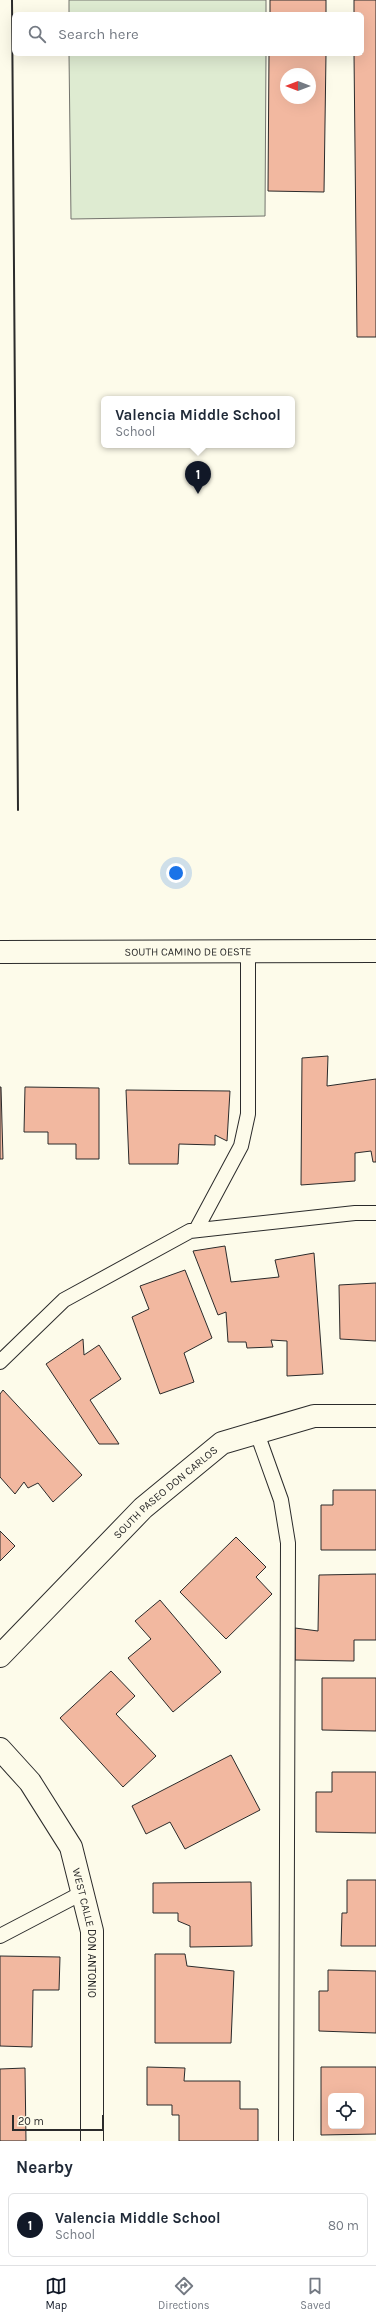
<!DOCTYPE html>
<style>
body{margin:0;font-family:Karla,sans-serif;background:#f6f6f7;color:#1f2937}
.controls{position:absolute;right:12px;bottom:12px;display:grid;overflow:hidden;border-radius:6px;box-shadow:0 4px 16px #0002}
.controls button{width:36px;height:36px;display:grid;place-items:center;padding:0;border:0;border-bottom:1px solid #e0e1e3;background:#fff;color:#1f2937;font:20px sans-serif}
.compass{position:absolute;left:280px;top:68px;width:36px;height:36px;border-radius:50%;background:#fff;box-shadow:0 4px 16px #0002;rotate:270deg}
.scale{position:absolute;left:12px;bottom:10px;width:92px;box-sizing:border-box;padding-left:4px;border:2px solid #2b2b2b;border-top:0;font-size:11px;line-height:14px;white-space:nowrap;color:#2b2b2b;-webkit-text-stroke:3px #fdfbea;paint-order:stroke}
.you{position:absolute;left:176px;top:873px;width:14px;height:14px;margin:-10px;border:3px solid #fff;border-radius:50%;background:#1a73e8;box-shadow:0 0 0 6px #1a73e833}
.badge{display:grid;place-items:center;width:26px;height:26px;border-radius:50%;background:#111827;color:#fff;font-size:13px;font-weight:700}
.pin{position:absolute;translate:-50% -33px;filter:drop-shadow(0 1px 2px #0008)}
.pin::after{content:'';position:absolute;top:21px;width:14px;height:12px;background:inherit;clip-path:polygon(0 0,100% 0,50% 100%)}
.popup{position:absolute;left:101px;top:396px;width:194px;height:52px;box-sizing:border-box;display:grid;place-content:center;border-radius:6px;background:#fff;filter:drop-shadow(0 1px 3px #0005);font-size:13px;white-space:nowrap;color:#747a83}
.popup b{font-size:15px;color:#1f2937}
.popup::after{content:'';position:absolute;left:50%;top:100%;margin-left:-8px;border:8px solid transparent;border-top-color:#fff}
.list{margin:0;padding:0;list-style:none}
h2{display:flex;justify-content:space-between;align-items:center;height:52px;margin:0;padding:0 16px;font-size:17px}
h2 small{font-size:13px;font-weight:400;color:#747a83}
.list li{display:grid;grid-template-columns:26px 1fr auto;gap:12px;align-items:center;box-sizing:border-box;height:64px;margin:0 8px 8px;padding:0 8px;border:1px solid #e0e1e3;border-radius:6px}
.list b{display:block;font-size:15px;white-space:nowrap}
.list p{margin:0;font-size:13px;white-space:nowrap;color:#747a83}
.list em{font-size:13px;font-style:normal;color:#747a83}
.icon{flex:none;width:22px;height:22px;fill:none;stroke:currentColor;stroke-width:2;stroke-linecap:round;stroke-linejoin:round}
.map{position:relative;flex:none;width:376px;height:2141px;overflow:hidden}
.search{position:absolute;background:#fff;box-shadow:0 4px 16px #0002;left:12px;right:12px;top:12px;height:44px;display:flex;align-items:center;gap:10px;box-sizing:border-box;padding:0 14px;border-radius:6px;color:#747a83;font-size:15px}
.sheet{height:124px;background:#fff}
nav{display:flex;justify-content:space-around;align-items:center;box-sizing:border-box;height:56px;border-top:1px solid #e0e1e3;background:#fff;font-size:11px;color:#747a83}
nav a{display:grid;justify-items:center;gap:2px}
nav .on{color:#111827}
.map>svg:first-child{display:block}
</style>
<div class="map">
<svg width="376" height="2141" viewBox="0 0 376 2141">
<rect width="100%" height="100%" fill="#fdfbea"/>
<!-- green -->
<path fill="#deebd1" stroke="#74746e" d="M 69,0 L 266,0 L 266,14 L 69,14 Z
M 69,54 L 266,54 L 265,216 L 71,219 Z"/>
<!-- building -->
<path fill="#f2b8a0" stroke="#2b2b2b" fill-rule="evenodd" d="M 270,0 L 326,0 L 326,14 L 270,14 Z
M 354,0 L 376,0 L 376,337 L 357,337 L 354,54 L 362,54 L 362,14 L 354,14 Z
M 269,54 L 326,54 L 324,192 L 268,191 ZM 286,74 L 310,74 L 310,98 L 286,98 Z
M 328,1056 L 327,1086 L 376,1079 L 376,1162 L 373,1162 L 371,1151 L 355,1153 L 355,1181 L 301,1185 L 302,1058 Z
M 0,1087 L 1,1087 L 3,1159 L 0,1159 Z
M 25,1087 L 99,1088 L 99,1159 L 76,1159 L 76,1144 L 48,1144 L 48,1132 L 24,1132 Z
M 126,1090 L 230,1091 L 227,1141 L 215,1135 L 215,1145 L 179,1144 L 178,1164 L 129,1164 Z
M 225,1246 L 231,1282 L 279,1277 L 275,1260 L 314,1253 L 323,1374 L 287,1376 L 287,1341 L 271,1340 L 273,1347 L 247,1348 L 246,1342 L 228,1342 L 226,1312 L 218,1315 L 193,1251 Z
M 185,1270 L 212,1338 L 184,1353 L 194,1382 L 160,1394 L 132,1317 L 149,1309 L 140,1286 Z
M 376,1283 L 376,1341 L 340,1339 L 339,1285 Z
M 83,1339 L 84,1355 L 99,1345 L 121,1379 L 90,1400 L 119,1444 L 99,1444 L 46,1364 Z
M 3,1390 L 82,1475 L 53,1502 L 38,1483 L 28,1488 L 24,1482 L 15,1494 L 0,1477 L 0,1394 Z
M 333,1490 L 376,1490 L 376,1550 L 321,1550 L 321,1505 L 333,1505 Z
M 0,1531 L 15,1546 L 0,1561 Z
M 236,1537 L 266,1567 L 256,1577 L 272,1594 L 226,1639 L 180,1592 Z
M 376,1574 L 376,1640 L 354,1640 L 354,1661 L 295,1660 L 295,1628 L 318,1631 L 319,1575 Z
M 160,1600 L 221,1672 L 173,1712 L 128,1658 L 151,1639 L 135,1621 Z
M 111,1671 L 135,1696 L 116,1714 L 156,1756 L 123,1787 L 60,1718 Z
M 322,1678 L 376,1678 L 376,1731 L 322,1730 Z
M 231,1755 L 260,1810 L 185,1849 L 170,1822 L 146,1834 L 132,1806 Z
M 332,1772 L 376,1772 L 376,1833 L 316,1832 L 316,1792 L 332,1792 Z
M 347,1880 L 376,1880 L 376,1946 L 341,1946 L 342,1913 L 347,1913 Z
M 251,1882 L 252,1946 L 190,1947 L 190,1926 L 178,1921 L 178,1913 L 153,1913 L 153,1883 Z
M 155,1954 L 185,1954 L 187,1966 L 234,1971 L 231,2043 L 155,2043 Z
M 0,1956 L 60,1957 L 59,1990 L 33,1990 L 32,2047 L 0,2046 Z
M 328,1970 L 376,1971 L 376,2033 L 319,2031 L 319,1991 L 328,1991 Z
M 147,2067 L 185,2068 L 184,2081 L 240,2081 L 240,2109 L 258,2109 L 258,2141 L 179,2141 L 179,2115 L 172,2115 L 172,2105 L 147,2105 Z
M 321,2067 L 376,2067 L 376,2134 L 321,2135 ZM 331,2096 L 361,2096 L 361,2126 L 331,2126 Z
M 25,2068 L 26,2141 L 0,2141 L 0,2069 Z"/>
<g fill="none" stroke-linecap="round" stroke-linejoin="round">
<!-- lane casing -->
<g stroke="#2b2b2b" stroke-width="16">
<path id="lane" d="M 196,1230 L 241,1146 L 248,1114 L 248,951
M 0,1362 L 64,1300 L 190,1231 L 355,1213 L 376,1213
M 257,1433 L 281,1500 L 288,1543 L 286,2141
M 0,1936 L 82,1893"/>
</g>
<!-- street casing -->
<g stroke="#2b2b2b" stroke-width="24">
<g id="street">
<path id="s1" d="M 0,1656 L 143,1508 L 222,1443 L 314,1416 L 376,1416"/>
<path id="s2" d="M 0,1749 L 30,1782 L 71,1847 L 92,1931 L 92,2141"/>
</g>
</g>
<!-- secondary casing -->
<g stroke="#2b2b2b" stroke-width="24">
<g id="secondary">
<path id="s3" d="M 0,952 L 376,951"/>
</g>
</g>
<!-- lane -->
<use href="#lane" stroke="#fdfbea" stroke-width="14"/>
<!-- street -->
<use href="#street" stroke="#fdfbea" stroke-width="22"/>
<!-- secondary -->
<use href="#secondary" stroke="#fdfbea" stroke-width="22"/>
<!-- wall -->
<path stroke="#2b2b2b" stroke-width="2" d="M 12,0 L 18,810"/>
</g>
<g text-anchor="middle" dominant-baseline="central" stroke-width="3" stroke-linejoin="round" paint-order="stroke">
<!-- street labels -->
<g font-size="11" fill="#2b2b2b" stroke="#fdfbea">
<text stroke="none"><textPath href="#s3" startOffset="188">SOUTH CAMINO DE OESTE</textPath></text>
<text stroke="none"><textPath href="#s1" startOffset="233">SOUTH PASEO DON CARLOS</textPath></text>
<text stroke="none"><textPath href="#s2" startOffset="209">WEST CALLE DON ANTONIO</textPath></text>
</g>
</g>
</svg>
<div class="controls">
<button><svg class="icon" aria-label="locate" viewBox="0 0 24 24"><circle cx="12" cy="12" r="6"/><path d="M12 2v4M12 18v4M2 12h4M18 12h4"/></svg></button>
</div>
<svg class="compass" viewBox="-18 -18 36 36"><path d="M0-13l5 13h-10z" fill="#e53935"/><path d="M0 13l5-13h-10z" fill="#747a83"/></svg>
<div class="scale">20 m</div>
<div class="you"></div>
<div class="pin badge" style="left:198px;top:494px">1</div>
<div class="popup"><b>Valencia Middle School</b>School</div>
<div class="search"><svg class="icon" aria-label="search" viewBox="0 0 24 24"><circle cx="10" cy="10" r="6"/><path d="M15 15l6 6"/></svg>Search here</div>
</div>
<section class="sheet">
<h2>Nearby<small></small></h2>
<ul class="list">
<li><span class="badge">1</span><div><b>Valencia Middle School</b><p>School</p></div><em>80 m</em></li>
</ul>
</section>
<nav>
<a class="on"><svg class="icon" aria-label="map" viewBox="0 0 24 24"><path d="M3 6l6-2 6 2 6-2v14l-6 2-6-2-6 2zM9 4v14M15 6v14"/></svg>Map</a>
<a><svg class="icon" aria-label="directions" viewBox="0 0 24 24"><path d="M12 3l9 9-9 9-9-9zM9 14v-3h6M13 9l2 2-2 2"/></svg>Directions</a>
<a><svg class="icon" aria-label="saved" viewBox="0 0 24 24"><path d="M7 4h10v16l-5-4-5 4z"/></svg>Saved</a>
</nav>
